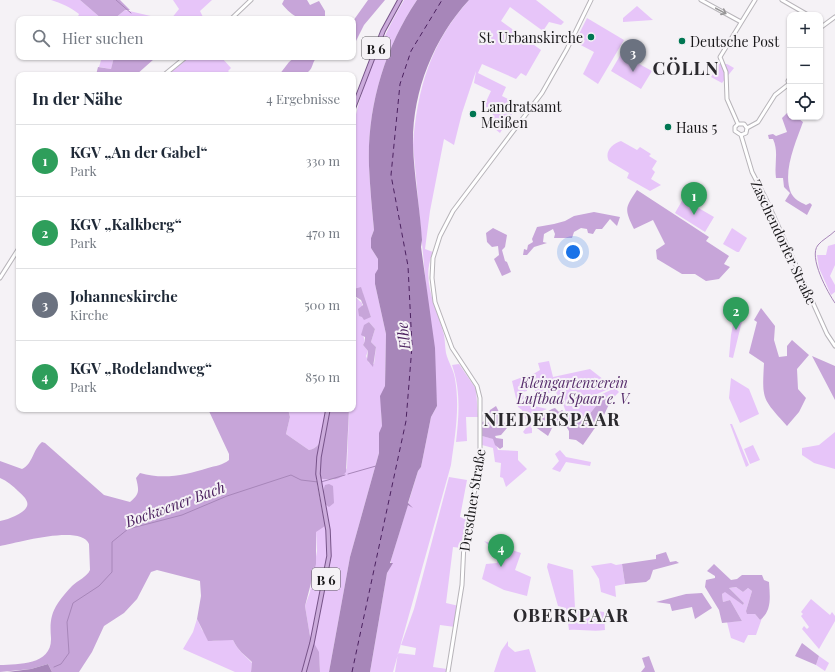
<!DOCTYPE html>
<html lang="de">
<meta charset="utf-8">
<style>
body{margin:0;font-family:"Playfair Display",serif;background:#f2f2f3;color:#1f2937}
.controls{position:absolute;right:12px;top:12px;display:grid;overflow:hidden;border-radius:8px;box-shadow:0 1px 3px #0004}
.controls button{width:36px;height:36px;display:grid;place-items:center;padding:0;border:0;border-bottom:1px solid #e0e1e3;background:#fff;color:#1f2937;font:20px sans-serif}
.you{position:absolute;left:573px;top:252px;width:14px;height:14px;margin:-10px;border:3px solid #fff;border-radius:50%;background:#1a73e8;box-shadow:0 0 0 6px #1a73e833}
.badge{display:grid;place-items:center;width:26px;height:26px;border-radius:50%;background:#1a73e8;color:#fff;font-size:13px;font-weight:700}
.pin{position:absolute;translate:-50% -33px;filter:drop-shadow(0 1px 2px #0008)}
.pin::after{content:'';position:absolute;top:21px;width:14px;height:12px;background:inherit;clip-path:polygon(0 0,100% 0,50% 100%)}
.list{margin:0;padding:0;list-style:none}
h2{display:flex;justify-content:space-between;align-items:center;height:52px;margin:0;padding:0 16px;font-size:17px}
h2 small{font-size:13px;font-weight:400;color:#747a83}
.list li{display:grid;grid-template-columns:26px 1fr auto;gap:12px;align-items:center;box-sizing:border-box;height:72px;padding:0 16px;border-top:1px solid #e0e1e3}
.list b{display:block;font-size:15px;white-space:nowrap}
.list p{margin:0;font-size:13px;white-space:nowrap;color:#747a83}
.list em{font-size:13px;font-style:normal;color:#747a83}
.icon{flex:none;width:22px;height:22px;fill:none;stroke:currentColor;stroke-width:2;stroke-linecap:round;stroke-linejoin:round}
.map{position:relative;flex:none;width:835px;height:672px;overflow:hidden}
.search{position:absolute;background:#fff;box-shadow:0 1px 3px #0004;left:16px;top:16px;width:340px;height:44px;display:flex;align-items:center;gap:10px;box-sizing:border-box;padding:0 14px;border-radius:8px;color:#747a83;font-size:15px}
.panel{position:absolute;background:#fff;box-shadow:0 1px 3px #0004;left:16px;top:72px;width:340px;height:340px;border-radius:8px}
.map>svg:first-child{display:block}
</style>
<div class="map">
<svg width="835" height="672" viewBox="0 0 835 672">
<rect width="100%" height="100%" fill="#f5f2f6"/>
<!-- green -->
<path fill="#e7c5f9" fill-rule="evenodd" d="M 51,0 L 80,0 L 102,19 L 77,19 L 79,14 C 70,7 61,3 51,0 Z
M 173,0 L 212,0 L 200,11 L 204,19 L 171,19 L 179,9 Z
M 404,0 L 417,0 C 384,49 367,108 369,166 C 370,188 372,209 374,230 L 371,238 L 371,248 L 378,259 L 378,269 L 375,284 L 386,334 L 385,386 L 381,410 L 382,426 L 379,453 L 350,557 L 329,672 L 320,672 L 319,658 L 310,636 L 305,606 L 310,592 L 317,551 L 316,532 L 323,512 L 316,478 L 333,480 L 343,475 L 347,468 L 349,409 L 353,409 L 353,131 C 358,92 384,33 404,0 ZM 354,289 L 363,292 L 363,296 L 371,317 L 360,308 L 362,307 L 362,303 L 353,295 ZM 369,322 L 375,329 L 371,342 L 376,347 L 374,364 L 369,363 L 366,356 L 368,351 L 363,345 L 365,341 L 362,332 Z
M 469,0 L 536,0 L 564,22 L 561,25 L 549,22 L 543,31 L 510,7 L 501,21 L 541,50 L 526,76 L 521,73 L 516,79 L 482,64 L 478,73 L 506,87 L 502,96 L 518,104 L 500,133 L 489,124 L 494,111 L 484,106 L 491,91 L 474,83 L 476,71 L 462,113 L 454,145 L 444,139 L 430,211 L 425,249 L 433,252 C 420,281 437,307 444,335 C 445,341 445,347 446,353 C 448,362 454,370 455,379 C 460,408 455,436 451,465 L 393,672 L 370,672 L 387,573 L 391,564 L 391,560 L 418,471 L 421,467 L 431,417 L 437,406 L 413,145 C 417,89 431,42 469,0 Z
M 637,6 L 653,20 L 623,22 L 623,18 Z
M 125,10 L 155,17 L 158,19 L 114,19 Z
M 587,18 L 624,40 L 598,84 L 583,74 L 594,52 L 575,42 Z
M 621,54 L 652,71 L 641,89 L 611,71 Z
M 102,57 L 114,57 L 111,69 L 99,67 Z
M 189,57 L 221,57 L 231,68 L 228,71 L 232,75 L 172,75 L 171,72 Z
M 719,64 L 727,64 L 734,68 L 722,83 L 711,77 Z
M 621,141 L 637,150 L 640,147 L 651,154 L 649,156 L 657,161 L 652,169 L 655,172 L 651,179 L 661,185 L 650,191 L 627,178 L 629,173 L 609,161 C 604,152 612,144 621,141 Z
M 683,199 L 714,217 L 705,232 L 675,213 Z
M 732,228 L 747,238 L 739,252 L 737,252 L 723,244 Z
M 835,244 L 835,265 L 830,276 L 835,285 L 835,292 L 831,295 L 819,268 L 817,255 L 826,255 L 828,246 Z
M 737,305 L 746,312 L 741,325 L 733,358 L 729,357 L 731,335 Z
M 549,361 L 553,377 L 590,369 L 613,387 L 588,398 L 591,403 L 596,397 L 615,388 L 619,392 L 613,398 L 600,401 L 588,416 L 571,425 L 563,404 L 558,401 L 556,391 L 537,396 L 530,376 L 540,370 L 538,363 Z
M 459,364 L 476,389 L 478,417 L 466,417 L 467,441 L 456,442 C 459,415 461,391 452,365 Z
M 528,375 L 530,382 L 526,383 L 527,391 L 523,392 L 524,399 L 522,403 L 547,409 L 542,411 L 542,416 L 530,427 L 532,428 L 532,433 L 525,434 L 523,432 L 528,425 L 522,410 L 518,407 L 512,381 Z
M 731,378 L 749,389 L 759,414 L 740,423 L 729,398 Z
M 288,409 L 328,409 C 325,423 326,447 309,450 L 286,434 L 290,417 Z
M 730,424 L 732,424 L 749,465 L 746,467 Z
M 835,432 L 835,469 L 814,463 L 802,455 L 802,448 L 819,445 Z
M 482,436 L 494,439 L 498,450 L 518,451 L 518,460 L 527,469 L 506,487 L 503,478 L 500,477 L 501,463 L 495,462 L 493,448 L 482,445 Z
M 753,445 L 760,460 L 750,464 L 744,449 Z
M 560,450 L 566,457 L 591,462 L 590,466 L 566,462 L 560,472 L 552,469 L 559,461 L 555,454 Z
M 449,477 L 467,480 L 460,517 L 466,519 L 461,548 L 453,547 L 446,603 L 459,606 L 455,627 L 440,625 L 433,667 L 447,669 L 447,672 L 395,672 L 398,653 L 415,655 L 416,648 L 401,645 L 414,609 Z
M 484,541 L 521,553 L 515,570 L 531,577 L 527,596 L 504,590 L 482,579 L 486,564 L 497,563 L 497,553 Z
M 548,563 L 573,570 L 575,608 L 604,612 L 605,630 C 593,632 581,629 569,630 L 566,608 L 558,606 L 547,567 Z
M 611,563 L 616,565 L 622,564 L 625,584 L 615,586 L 616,597 L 601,592 L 599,579 L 591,566 Z
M 736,587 L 743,592 L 748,588 L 752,591 L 746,611 L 755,614 L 760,620 L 762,618 L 756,635 L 748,635 L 744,643 L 731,638 L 727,622 L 742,621 L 730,600 L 723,602 L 722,594 L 725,591 L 743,605 L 744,603 L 729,588 Z
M 811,599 L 830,615 L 832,612 L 835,616 L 835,621 L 819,649 L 802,629 L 804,626 L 807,629 L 809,627 L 801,616 L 803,614 L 801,612 Z
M 197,619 L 202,630 L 213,641 L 228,639 L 233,640 C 239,652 243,653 252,663 L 251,672 L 235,672 L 183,649 L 193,632 Z
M 508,641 L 508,646 L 515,652 L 529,649 L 536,672 L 494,672 L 501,651 Z
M 819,656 L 829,663 L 825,671 L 816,665 Z"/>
<!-- forest -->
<path fill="#c7a5d9" d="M 80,0 L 120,0 L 130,10 L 125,10 L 114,19 L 102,19 Z
M 284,0 L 307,0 L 310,5 L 319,1 L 325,11 L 325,19 C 303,19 297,22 282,4 Z
M 368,0 L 385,0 L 364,25 L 353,47 L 353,21 Z
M 114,57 L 153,57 L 154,59 L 136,75 L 96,75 L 98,67 L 111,69 Z
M 295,57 L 319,57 C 312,60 314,65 310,70 C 304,78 288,75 279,75 L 289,62 Z
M 788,112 L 790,117 L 796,117 L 803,122 C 796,142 782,172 791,193 C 794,199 800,202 806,205 L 810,203 L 812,205 L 807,215 L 785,201 L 790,193 L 784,187 L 783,178 L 776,178 C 774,164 779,152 773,139 L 769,139 L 768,135 L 773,134 L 776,136 L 787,132 L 782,118 Z
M 637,190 L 709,237 L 706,241 L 729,256 L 724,264 L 730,267 L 719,279 L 706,281 L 695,274 L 682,274 L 657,259 L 656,250 L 665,244 L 653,220 L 634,229 C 624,209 625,208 637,190 Z
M 594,212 L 620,217 L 617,226 L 610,219 L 602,229 L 596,229 L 593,234 L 588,233 L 587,229 L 581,228 L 574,232 L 572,238 L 554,238 L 555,234 L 553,229 L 544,234 L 543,242 L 547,243 L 534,247 L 527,255 L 523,255 L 524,249 L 527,250 L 528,245 L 533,242 L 532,239 L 537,227 L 554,224 L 565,221 L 574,216 Z
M 493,228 L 507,235 L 505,247 L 502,250 L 505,261 L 507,262 L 511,272 L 502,276 L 494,259 L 499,255 L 498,246 L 492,247 L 487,242 L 486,233 Z
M 361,287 L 371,317 L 364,320 L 362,317 L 359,316 L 358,309 L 363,305 L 361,300 L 353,295 L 354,289 Z
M 761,308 L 775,326 L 774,340 L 779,357 L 787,356 L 787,346 L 792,340 L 809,355 L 797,369 L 798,389 L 806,398 L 799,412 L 787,426 C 762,398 762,400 764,363 L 749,353 L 757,322 L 754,320 Z
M 369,322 L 375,329 L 371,342 L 376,347 L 373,367 L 367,360 L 368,351 L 363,345 L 365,341 L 365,337 L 361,335 L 364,325 Z
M 812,356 L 835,366 L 835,400 Z
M 609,398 L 611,400 L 604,415 L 583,445 L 576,440 L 569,439 L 569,431 L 562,420 L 554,424 L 548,436 L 534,426 C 538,419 547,410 555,408 L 559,412 L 562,410 L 567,414 L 572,425 L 588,416 L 600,401 Z
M 496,406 L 507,428 L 501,435 L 495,436 L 496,438 L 503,439 L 503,447 L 500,449 L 495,445 L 493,439 L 482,436 L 482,422 L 487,420 L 490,410 Z
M 208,409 L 288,409 L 290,417 L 286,434 L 309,450 C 326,447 325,423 328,409 L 349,409 L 346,472 C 338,483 327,479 316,478 L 325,526 L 316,532 L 316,564 L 305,606 L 310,636 L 319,652 L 320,672 L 251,672 L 252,662 C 243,653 239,652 233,640 L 208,641 L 197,619 L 201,596 L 200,581 L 157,570 L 151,572 L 137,599 L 124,613 L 104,626 L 92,652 L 79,672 L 52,672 L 48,664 L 31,669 L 0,672 L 0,665 C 19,664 52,665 51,638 C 50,625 50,615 58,603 C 62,597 67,591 72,586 C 78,580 87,577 90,570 L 89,544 C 81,524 17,543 0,546 L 0,521 C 6,520 10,518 15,516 C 31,508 31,502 18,491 C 13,486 7,481 0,478 L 0,461 L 22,469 C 33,464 33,449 42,442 L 45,443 L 104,495 L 130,502 C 140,494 139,490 136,478 L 140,473 C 164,480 185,475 208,468 C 215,466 223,465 229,460 L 229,454 Z
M 329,484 L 333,486 L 334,503 L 329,507 L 325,504 L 323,491 L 325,485 Z
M 666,552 L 670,562 L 676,561 L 679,563 L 653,570 L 650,579 L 646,582 L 625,584 L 622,564 L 656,559 L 656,555 Z
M 714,564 L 731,580 L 737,579 L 742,575 L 762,575 L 764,580 L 769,582 C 770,597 772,611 760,620 L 755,614 L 747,614 L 746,611 L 752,591 L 748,588 L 743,592 L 736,587 L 729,588 L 744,603 L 743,605 L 725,592 L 722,594 L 723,602 L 730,600 L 742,621 L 722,623 L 719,610 L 705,587 L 706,580 L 715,578 L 715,576 L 707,571 Z
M 702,593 L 712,608 L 695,619 L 692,607 L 672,611 L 670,604 L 656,602 L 686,594 Z
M 802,643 L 819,656 L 816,665 L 795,656 Z
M 649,656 L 655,672 L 641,672 L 645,667 L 642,658 Z"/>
<!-- water -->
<path fill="#a786b9" d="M 417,0 L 469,0 C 433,39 412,93 413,145 C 414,177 420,208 422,240 L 421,247 L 435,348 L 437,406 L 431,417 L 421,467 L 418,471 L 408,503 L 413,508 L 408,505 L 391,560 L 390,563 L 393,563 L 387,573 L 370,672 L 329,672 L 350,557 L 379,453 L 379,433 L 382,426 L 380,396 L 385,386 L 386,334 L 375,284 L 375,274 L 378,269 L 378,259 L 371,248 L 371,238 L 374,230 C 372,209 370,188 369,166 C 367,108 384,49 417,0 Z
M 48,664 L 52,672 L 7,672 L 31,669 Z"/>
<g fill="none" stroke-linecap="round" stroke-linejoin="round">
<!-- stream -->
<path stroke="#a786b9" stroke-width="1" d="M 116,0 L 131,13
M 835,231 C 830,236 822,240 818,245 C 808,257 828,293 835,303
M 348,474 L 376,466
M 321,482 L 345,475
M 54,667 L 61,664 L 69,653 L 67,622 L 73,603 L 99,586 L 112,572 L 112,542 L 128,529 L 182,515 L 227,496 L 291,475 L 301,480 L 318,482"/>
<!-- ferry -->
<path stroke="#4c2260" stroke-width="1" stroke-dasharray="5 4" stroke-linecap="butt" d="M 352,672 L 406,421 L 412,346 L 408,266 L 391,175 L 400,84 L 411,51 L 442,0"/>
<!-- tertiary casing -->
<g stroke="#b7b4b9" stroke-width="5">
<path id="tertiary" d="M 701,0 L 741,22
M 782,0 L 808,15
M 820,28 L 835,17
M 790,69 L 790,74
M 790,78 L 788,81 L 790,85
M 738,124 L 727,99 L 726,72 L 720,57 L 755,0
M 738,124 L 744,124 L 747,128 L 746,133 L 741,135
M 738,124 L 735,127 L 735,131 L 741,135
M 747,128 L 758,122 L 775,95 L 789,84
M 741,135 L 752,172 L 766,199 L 827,334 L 835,346"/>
</g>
<!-- secondary casing -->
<g stroke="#b7b4b9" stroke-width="5">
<path id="secondary" d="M 231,19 L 251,0
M 164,75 L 186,57
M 0,278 L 19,248
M 448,672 L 462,585 L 464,543 L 476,484 L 480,454 L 480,398 L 477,386 L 452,348 L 435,302 L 432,278 L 433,258 L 440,236 L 453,211 L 542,93 L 567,49 L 591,0"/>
</g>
<!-- primary casing -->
<g stroke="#775489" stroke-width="5.5">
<path id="primary" d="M 353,109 L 383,31 L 400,0
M 304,672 L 312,643 L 329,556 L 328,530 L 318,474 L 319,457 L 328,409"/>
</g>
<!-- tertiary -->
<use href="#tertiary" stroke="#fff" stroke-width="3"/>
<!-- secondary -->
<use href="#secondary" stroke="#fff" stroke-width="3"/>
<!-- primary -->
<use href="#primary" stroke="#ccacdc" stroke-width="3.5"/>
</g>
<!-- one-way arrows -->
<defs><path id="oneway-shaft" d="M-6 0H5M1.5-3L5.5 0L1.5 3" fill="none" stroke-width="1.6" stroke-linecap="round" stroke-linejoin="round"/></defs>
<use stroke="#989798" href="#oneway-shaft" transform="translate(721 11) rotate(28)"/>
<!-- markers -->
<g fill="#007652" stroke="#f5f2f6" stroke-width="1.5">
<circle cx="591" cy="37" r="4"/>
<circle cx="682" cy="41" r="4"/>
<circle cx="473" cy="114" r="4"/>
<circle cx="668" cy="127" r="4"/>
</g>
<g text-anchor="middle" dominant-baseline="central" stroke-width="4" stroke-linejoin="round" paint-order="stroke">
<!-- shield labels -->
<g fill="#f5f2f6" stroke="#5b595c" stroke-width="1">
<rect x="362" y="37" width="28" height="22" rx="3"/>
<rect x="312" y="568" width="28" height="22" rx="3"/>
</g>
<g font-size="13" font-weight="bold" fill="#19181a">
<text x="376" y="48">B 6</text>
<text x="326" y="579">B 6</text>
</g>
<!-- poi labels -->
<g font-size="14" fill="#19181a" stroke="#f5f2f6" text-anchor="start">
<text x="583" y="37" text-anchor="end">St. Urbanskirche</text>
<text x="690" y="41">Deutsche Post</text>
<text x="481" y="106">Landratsamt<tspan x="481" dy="16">Meißen</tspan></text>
<text x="676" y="127">Haus 5</text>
</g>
<!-- street labels -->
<g font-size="14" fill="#19181a" stroke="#f5f2f6">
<text transform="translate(784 242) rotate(65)">Zaschendorfer Straße</text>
<text transform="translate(472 500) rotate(-81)">Dresdner Straße</text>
</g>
<!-- park labels -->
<g font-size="14" font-style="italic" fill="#562c6b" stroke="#f5f2f6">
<text x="574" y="382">Kleingartenverein<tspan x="574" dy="16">Luftbad Spaar e. V.</tspan></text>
</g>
<!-- water labels -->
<g font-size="15" font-style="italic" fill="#4c2260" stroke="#f5f2f6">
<text transform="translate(403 336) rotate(-97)">Elbe</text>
<text transform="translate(175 504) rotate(-20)">Bockwener Bach</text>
</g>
<!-- district labels -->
<g font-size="18" font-weight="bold" letter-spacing="1" fill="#2b292d" stroke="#f5f2f6">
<text x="686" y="68">CÖLLN</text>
<text x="552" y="419">NIEDERSPAAR</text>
<text x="571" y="615">OBERSPAAR</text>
</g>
</g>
</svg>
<div class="controls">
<button>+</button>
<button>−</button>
<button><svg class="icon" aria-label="locate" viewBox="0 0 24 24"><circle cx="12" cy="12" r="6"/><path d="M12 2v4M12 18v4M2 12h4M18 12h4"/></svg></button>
</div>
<div class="you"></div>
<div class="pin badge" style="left:694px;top:215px;background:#2e9e5b">1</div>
<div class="pin badge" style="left:736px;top:330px;background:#2e9e5b">2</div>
<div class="pin badge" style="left:633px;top:72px;background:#6b7280">3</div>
<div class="pin badge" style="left:501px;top:567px;background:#2e9e5b">4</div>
<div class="search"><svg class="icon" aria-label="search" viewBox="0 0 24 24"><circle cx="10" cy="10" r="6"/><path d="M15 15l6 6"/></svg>Hier suchen</div>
<section class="panel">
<h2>In der Nähe<small>4 Ergebnisse</small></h2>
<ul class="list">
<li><span class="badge" style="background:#2e9e5b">1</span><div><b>KGV „An der Gabel“</b><p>Park</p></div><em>330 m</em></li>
<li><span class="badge" style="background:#2e9e5b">2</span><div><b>KGV „Kalkberg“</b><p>Park</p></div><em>470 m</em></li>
<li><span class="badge" style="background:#6b7280">3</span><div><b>Johanneskirche</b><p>Kirche</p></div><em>500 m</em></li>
<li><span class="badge" style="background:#2e9e5b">4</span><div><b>KGV „Rodelandweg“</b><p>Park</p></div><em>850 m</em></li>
</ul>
</section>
</div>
